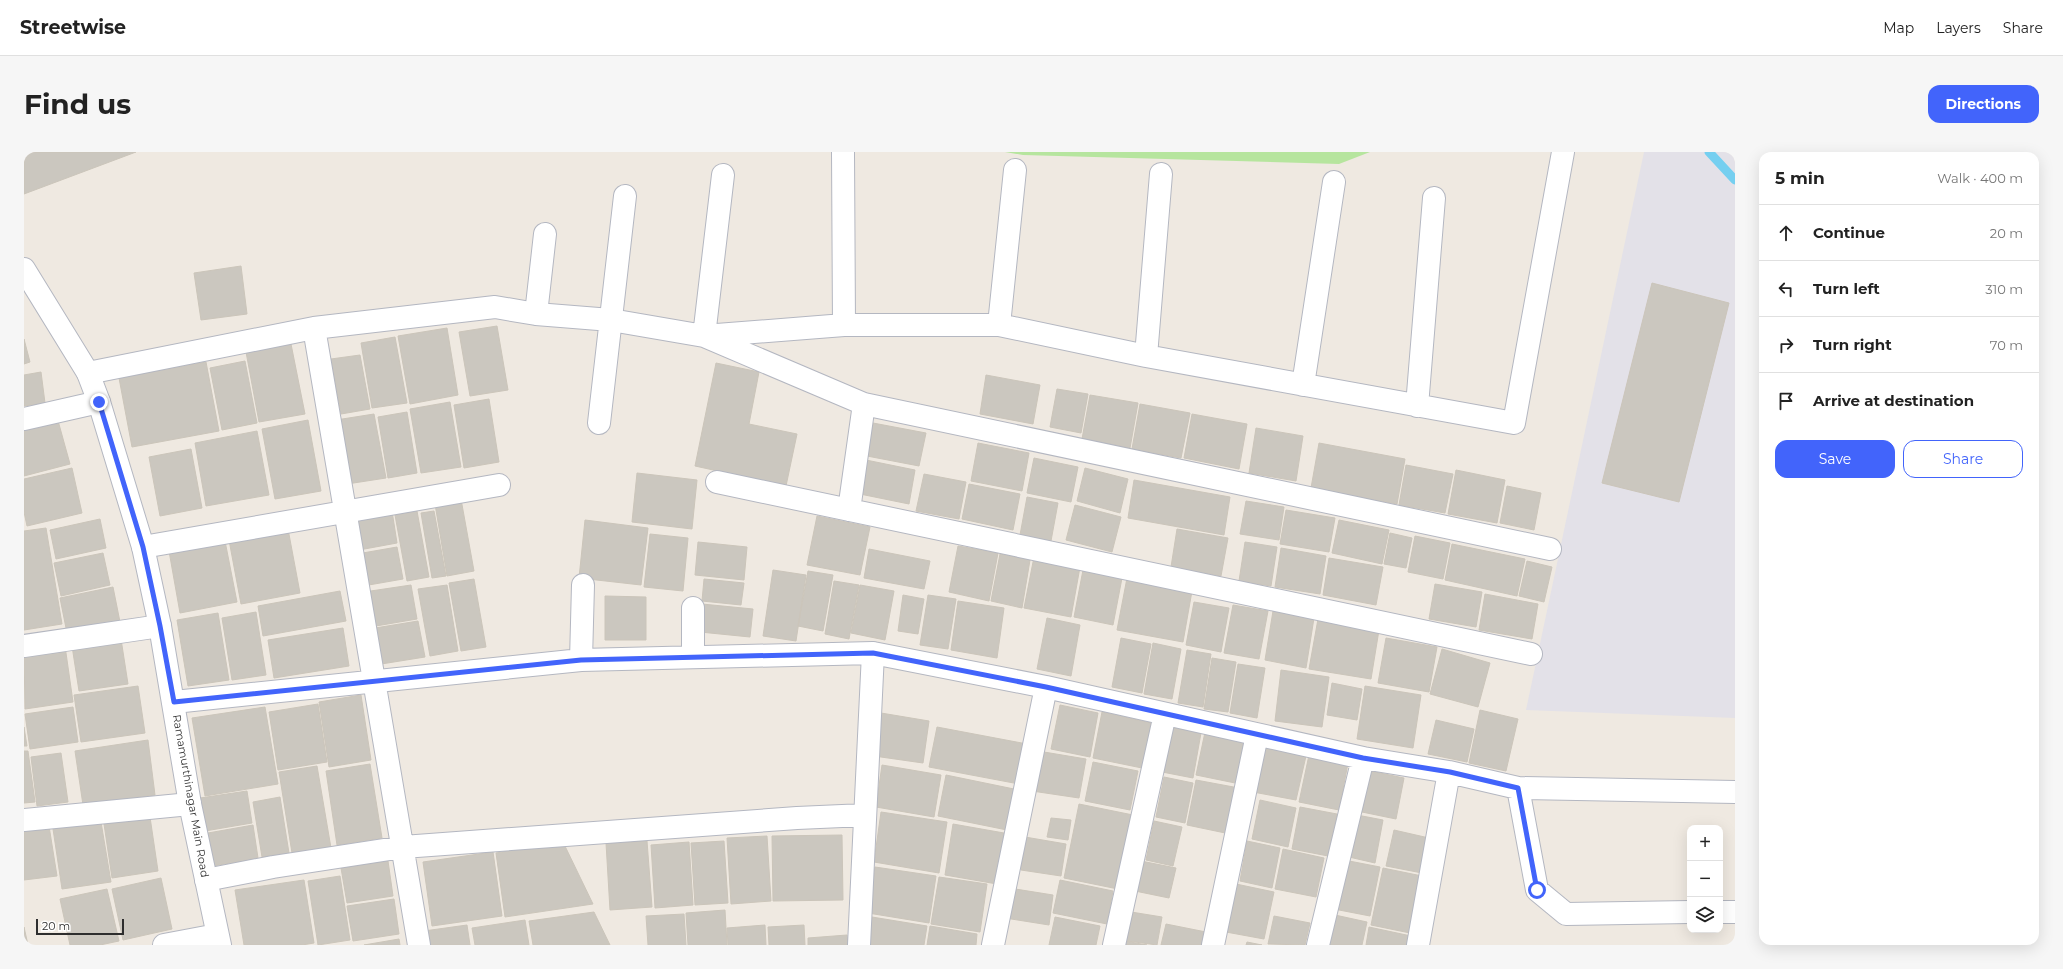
<!DOCTYPE html>
<meta charset="utf-8">
<style>
body{margin:0;font-family:Montserrat,sans-serif;background:#f6f6f6;color:#222}
.controls{position:absolute;right:12px;bottom:12px;display:grid;overflow:hidden;border-radius:8px;box-shadow:0 4px 16px #0002}
.controls button{width:36px;height:36px;display:grid;place-items:center;padding:0;border:0;border-bottom:1px solid #e0e0e0;background:#fff;color:#222;font:20px sans-serif}
.scale{position:absolute;left:12px;bottom:10px;width:88px;box-sizing:border-box;padding-left:4px;border:2px solid #2e2e2e;border-top:0;font-size:11px;line-height:14px;white-space:nowrap;color:#2e2e2e;-webkit-text-stroke:3px #fff;paint-order:stroke}
.stop{position:absolute;width:12px;height:12px;margin:-9px;border:3px solid #4264fb;border-radius:50%;background:#fff}
.stop.end{background:#4264fb;border-color:#fff;box-shadow:0 1px 4px #0008}
.list{margin:0;padding:0;list-style:none}
h2{display:flex;justify-content:space-between;align-items:center;height:52px;margin:0;padding:0 16px;font-size:17px}
h2 small{font-size:13px;font-weight:400;color:#767676}
.list li{display:grid;grid-template-columns:26px 1fr auto;gap:12px;align-items:center;box-sizing:border-box;height:56px;padding:0 16px;border-top:1px solid #e0e0e0}
.list b{display:block;font-size:15px;white-space:nowrap}
.list em{font-size:13px;font-style:normal;color:#767676}
.actions{display:flex;gap:8px;padding:12px 16px}
.actions a{flex:1;padding:9px 0;border:1px solid #4264fb;border-radius:12px;text-align:center;font-size:14px;color:#4264fb}
.actions .main{background:#4264fb;color:#fff}
.icon{flex:none;width:22px;height:22px;fill:none;stroke:currentColor;stroke-width:2;stroke-linecap:round;stroke-linejoin:round}
.map{position:relative;flex:none;width:1711px;height:793px;overflow:hidden;border-radius:12px}
header{display:flex;align-items:center;gap:24px;box-sizing:border-box;height:56px;padding:0 20px;background:#fff;border-bottom:1px solid #e0e0e0}
header strong{font-size:19px}
nav{display:flex;gap:22px;margin-inline-start:auto;font-size:14px}
.intro{display:flex;align-items:center;justify-content:space-between;box-sizing:border-box;height:96px;padding:0 24px}
h1{margin:0;font-size:28px}
.button{padding:10px 18px;border-radius:12px;background:#4264fb;color:#fff;font-size:14px;font-weight:700}
main{display:flex;gap:24px;padding:0 24px}
aside{flex:1;background:#fff;border-radius:12px;box-shadow:0 4px 16px #0002}
.map>svg:first-child{display:block}
</style>
<header>
<strong>Streetwise</strong>
<nav><a>Map</a><a>Layers</a><a>Share</a></nav>
</header>
<div class="intro"><h1>Find us</h1><a class="button">Directions</a></div>
<main>
<div class="map">
<svg width="1711" height="793" viewBox="0 0 1711 793">
<rect width="100%" height="100%" fill="#efe9e1"/>
<!-- industrial -->
<path fill="#e3e1e8" d="M 1620,0 L 1711,0 L 1711,566 L 1502,558 Z"/>
<!-- green -->
<path fill="#b6e59e" d="M 981,0 L 1346,0 L 1315,12 L 999,3 Z"/>
<g fill="none" stroke-linecap="round" stroke-linejoin="round">
<!-- stream -->
<path stroke="#75cff0" stroke-width="9" d="M 1685,0 L 1711,28"/>
</g>
<!-- building -->
<path fill="#cbc7bf" stroke="#cbc5ba" d="M 0,0 L 112,0 L 0,42 Z
M 217,114 L 223,162 L 177,168 L 170,121 Z
M 1628,131 L 1705,151 L 1655,350 L 1578,331 Z
M 473,174 L 484,238 L 446,244 L 435,180 Z
M 423,176 L 434,243 L 386,252 L 374,184 Z
M 371,185 L 383,251 L 348,256 L 337,191 Z
M 0,187 L 6,210 L 0,212 Z
M 267,192 L 281,262 L 235,270 L 222,200 Z
M 336,203 L 346,257 L 317,262 L 307,207 Z
M 221,209 L 233,271 L 198,278 L 186,216 Z
M 182,210 L 195,279 L 108,295 L 95,226 Z
M 692,211 L 735,220 L 725,272 L 773,282 L 762,334 L 671,314 Z
M 17,220 L 21,251 L 0,254 L 0,223 Z
M 962,223 L 1016,233 L 1009,272 L 956,262 Z
M 1033,237 L 1064,242 L 1057,281 L 1026,275 Z
M 1066,243 L 1114,251 L 1106,296 L 1058,287 Z
M 465,247 L 475,310 L 440,316 L 430,253 Z
M 426,250 L 437,315 L 397,321 L 386,257 Z
M 1116,252 L 1166,261 L 1157,306 L 1108,297 Z
M 383,260 L 393,321 L 364,326 L 354,265 Z
M 350,262 L 362,326 L 323,332 L 312,268 Z
M 1168,262 L 1223,272 L 1215,317 L 1160,306 Z
M 33,265 L 46,312 L 0,324 L 0,274 Z
M 284,268 L 297,339 L 251,347 L 238,277 Z
M 849,271 L 902,281 L 895,314 L 843,304 Z
M 1232,276 L 1279,284 L 1272,329 L 1225,321 Z
M 233,279 L 245,343 L 182,354 L 171,291 Z
M 954,291 L 1005,301 L 998,339 L 947,329 Z
M 1295,291 L 1381,307 L 1373,352 L 1287,336 Z
M 167,297 L 178,356 L 136,364 L 125,305 Z
M 1010,306 L 1054,315 L 1047,350 L 1003,341 Z
M 837,307 L 891,318 L 885,352 L 831,341 Z
M 1382,313 L 1429,322 L 1421,361 L 1375,353 Z
M 48,316 L 58,361 L 3,374 L 0,360 L 0,327 Z
M 1061,316 L 1104,327 L 1096,361 L 1053,349 Z
M 1432,318 L 1481,328 L 1473,371 L 1424,362 Z
M 613,321 L 673,328 L 668,377 L 608,370 Z
M 900,322 L 942,330 L 935,367 L 892,359 Z
M 1110,328 L 1206,345 L 1200,383 L 1104,366 Z
M 945,332 L 996,342 L 989,378 L 938,367 Z
M 1483,334 L 1517,341 L 1510,378 L 1476,371 Z
M 1003,345 L 1034,351 L 1027,389 L 996,383 Z
M 437,347 L 450,419 L 423,424 L 411,352 Z
M 1222,349 L 1260,355 L 1255,388 L 1216,382 Z
M 1051,353 L 1097,365 L 1088,400 L 1042,388 Z
M 1262,358 L 1311,366 L 1305,400 L 1256,392 Z
M 368,359 L 373,391 L 335,398 L 329,365 Z
M 393,359 L 405,425 L 383,429 L 371,363 Z
M 410,359 L 422,424 L 408,426 L 397,361 Z
M 793,364 L 846,375 L 836,423 L 783,413 Z
M 76,367 L 82,396 L 32,407 L 26,378 Z
M 561,368 L 624,376 L 617,433 L 555,426 Z
M 1315,368 L 1365,378 L 1358,412 L 1308,401 Z
M 22,376 L 38,472 L 0,478 L 0,379 Z
M 264,377 L 276,441 L 217,452 L 205,388 Z
M 1153,377 L 1204,386 L 1197,424 L 1147,415 Z
M 1366,381 L 1388,386 L 1382,416 L 1360,412 Z
M 626,382 L 664,386 L 659,439 L 620,435 Z
M 1391,384 L 1426,391 L 1419,427 L 1384,420 Z
M 201,389 L 213,450 L 156,461 L 145,399 Z
M 674,390 L 723,395 L 720,428 L 671,423 Z
M 1221,390 L 1253,395 L 1247,434 L 1215,429 Z
M 1428,392 L 1501,407 L 1493,444 L 1421,428 Z
M 934,394 L 974,401 L 965,449 L 925,440 Z
M 373,395 L 379,427 L 339,434 L 333,402 Z
M 1257,396 L 1302,404 L 1296,442 L 1251,435 Z
M 845,397 L 906,409 L 900,437 L 840,426 Z
M 79,401 L 86,433 L 37,444 L 30,411 Z
M 976,402 L 1006,408 L 998,456 L 967,449 Z
M 1010,405 L 1056,415 L 1047,465 L 1000,456 Z
M 1305,406 L 1359,415 L 1352,453 L 1299,443 Z
M 1503,409 L 1528,415 L 1520,450 L 1495,444 Z
M 749,418 L 782,423 L 772,489 L 739,484 Z
M 1059,418 L 1098,426 L 1089,473 L 1050,465 Z
M 784,419 L 809,423 L 799,479 L 774,474 Z
M 1103,426 L 1168,439 L 1159,490 L 1093,478 Z
M 450,427 L 462,495 L 437,499 L 425,431 Z
M 680,427 L 720,431 L 717,453 L 678,449 Z
M 810,429 L 835,433 L 825,487 L 801,482 Z
M 1411,432 L 1458,440 L 1452,475 L 1405,467 Z
M 387,433 L 393,467 L 346,475 L 340,440 Z
M 423,433 L 434,499 L 406,504 L 394,437 Z
M 836,433 L 870,439 L 861,488 L 827,481 Z
M 89,435 L 96,470 L 43,481 L 36,446 Z
M 316,439 L 322,469 L 239,484 L 234,454 Z
M 1461,442 L 1514,452 L 1508,487 L 1455,478 Z
M 879,443 L 900,447 L 894,482 L 874,479 Z
M 904,443 L 932,447 L 924,497 L 896,493 Z
M 581,444 L 622,445 L 622,488 L 581,488 Z
M 934,449 L 980,456 L 973,506 L 927,498 Z
M 1170,450 L 1205,456 L 1197,500 L 1162,493 Z
M 678,452 L 729,457 L 726,485 L 676,480 Z
M 1209,453 L 1244,459 L 1235,507 L 1200,501 Z
M 1249,459 L 1290,466 L 1282,516 L 1241,508 Z
M 232,460 L 242,523 L 208,528 L 198,466 Z
M 194,461 L 205,528 L 164,534 L 153,468 Z
M 1023,466 L 1056,473 L 1047,524 L 1013,517 Z
M 1294,467 L 1355,478 L 1347,527 L 1285,517 Z
M 394,469 L 401,505 L 351,513 L 345,477 Z
M 319,476 L 325,514 L 250,526 L 244,488 Z
M 1097,486 L 1127,492 L 1118,541 L 1088,535 Z
M 1362,486 L 1413,495 L 1405,540 L 1354,531 Z
M 97,487 L 104,532 L 55,539 L 48,494 Z
M 1129,491 L 1157,497 L 1148,547 L 1120,542 Z
M 41,494 L 49,550 L 1,557 L 0,500 Z
M 1418,497 L 1466,511 L 1454,555 L 1406,542 Z
M 1163,498 L 1187,502 L 1179,555 L 1154,551 Z
M 1188,506 L 1212,510 L 1204,560 L 1180,557 Z
M 1214,512 L 1241,516 L 1233,566 L 1206,561 Z
M 1257,518 L 1305,525 L 1298,575 L 1251,569 Z
M 1308,531 L 1338,537 L 1333,568 L 1303,563 Z
M 114,534 L 121,581 L 57,590 L 50,543 Z
M 1341,534 L 1397,543 L 1389,596 L 1333,587 Z
M 337,543 L 347,608 L 305,615 L 295,550 Z
M 294,552 L 303,610 L 254,618 L 245,560 Z
M 1036,553 L 1074,561 L 1066,605 L 1027,597 Z
M 49,555 L 54,590 L 6,597 L 1,562 Z
M 241,555 L 254,632 L 181,644 L 168,566 Z
M 1456,558 L 1494,567 L 1482,619 L 1445,611 Z
M 1078,560 L 1127,571 L 1118,616 L 1069,606 Z
M 857,561 L 905,569 L 899,611 L 850,604 Z
M 1412,568 L 1450,577 L 1443,610 L 1404,602 Z
M 1141,574 L 1177,581 L 1169,626 L 1133,619 Z
M 0,575 L 3,594 L 0,594 Z
M 913,575 L 1003,592 L 995,632 L 905,615 Z
M 1181,580 L 1225,590 L 1216,632 L 1172,623 Z
M 124,588 L 131,643 L 59,653 L 51,599 Z
M 1239,595 L 1282,604 L 1272,648 L 1229,640 Z
M 0,599 L 4,599 L 11,650 L 0,651 Z
M 1014,599 L 1062,607 L 1055,646 L 1008,639 Z
M 37,601 L 44,650 L 13,654 L 7,605 Z
M 1285,603 L 1324,611 L 1315,658 L 1275,650 Z
M 1069,610 L 1114,619 L 1106,658 L 1061,649 Z
M 346,612 L 358,686 L 313,693 L 302,619 Z
M 858,613 L 917,623 L 910,665 L 852,655 Z
M 293,614 L 307,696 L 268,701 L 255,620 Z
M 1346,619 L 1380,626 L 1372,667 L 1338,660 Z
M 922,623 L 990,637 L 983,678 L 914,664 Z
M 1140,625 L 1169,631 L 1161,671 L 1132,665 Z
M 1172,628 L 1215,636 L 1206,682 L 1163,673 Z
M 223,639 L 228,671 L 181,679 L 176,646 Z
M 256,645 L 265,701 L 238,705 L 229,650 Z
M 1236,648 L 1272,656 L 1264,695 L 1228,687 Z
M 1055,652 L 1109,663 L 1094,737 L 1040,726 Z
M 1276,655 L 1313,662 L 1304,704 L 1268,697 Z
M 857,660 L 923,670 L 915,721 L 850,710 Z
M 1333,663 L 1359,668 L 1351,711 L 1325,705 Z
M 126,665 L 134,719 L 88,726 L 80,672 Z
M 1027,666 L 1047,668 L 1044,688 L 1023,685 Z
M 1130,669 L 1158,675 L 1149,714 L 1122,708 Z
M 77,670 L 87,730 L 38,737 L 29,677 Z
M 929,672 L 980,681 L 973,732 L 921,723 Z
M 229,673 L 234,706 L 189,714 L 184,681 Z
M 25,674 L 33,724 L 0,728 L 0,678 Z
M 1370,678 L 1405,686 L 1398,721 L 1362,714 Z
M 818,683 L 819,748 L 749,749 L 748,684 Z
M 743,684 L 747,749 L 707,752 L 703,686 Z
M 1001,685 L 1042,692 L 1037,724 L 997,718 Z
M 623,689 L 628,755 L 586,758 L 582,691 Z
M 700,689 L 704,751 L 671,753 L 667,691 Z
M 1223,689 L 1256,696 L 1248,736 L 1216,729 Z
M 539,690 L 569,752 L 481,765 L 472,701 Z
M 665,690 L 669,753 L 631,756 L 627,693 Z
M 1259,697 L 1300,706 L 1292,745 L 1251,737 Z
M 469,700 L 478,764 L 408,774 L 399,710 Z
M 1320,708 L 1356,715 L 1346,764 L 1310,757 Z
M 364,709 L 369,744 L 323,751 L 317,716 Z
M 1117,709 L 1152,716 L 1145,746 L 1111,739 Z
M 851,715 L 912,724 L 905,771 L 844,761 Z
M 1359,716 L 1398,724 L 1386,781 L 1347,773 Z
M 316,724 L 326,788 L 294,793 L 284,729 Z
M 915,725 L 963,732 L 956,780 L 907,772 Z
M 137,726 L 148,777 L 99,788 L 88,737 Z
M 280,728 L 290,791 L 278,793 L 220,793 L 211,738 Z
M 1036,728 L 1089,739 L 1083,772 L 1029,761 Z
M 1212,732 L 1250,740 L 1240,787 L 1202,780 Z
M 985,736 L 1029,743 L 1025,773 L 981,766 Z
M 83,737 L 95,789 L 76,793 L 46,793 L 36,747 Z
M 370,747 L 375,782 L 329,789 L 323,754 Z
M 701,758 L 703,793 L 664,793 L 662,761 Z
M 1101,759 L 1138,765 L 1133,793 L 1096,788 Z
M 570,760 L 586,793 L 509,793 L 505,769 Z
M 660,762 L 662,793 L 624,793 L 622,764 Z
M 1311,763 L 1343,770 L 1338,793 L 1305,793 Z
M 1250,764 L 1286,771 L 1281,793 L 1244,792 Z
M 848,765 L 903,774 L 900,793 L 844,793 Z
M 1031,765 L 1076,774 L 1072,793 L 1025,793 Z
M 501,768 L 505,793 L 451,793 L 448,776 Z
M 1142,772 L 1182,780 L 1179,793 L 1137,793 Z
M 443,773 L 446,793 L 402,793 L 400,779 Z
M 741,773 L 742,793 L 704,793 L 703,776 Z
M 780,773 L 781,793 L 745,793 L 744,775 Z
M 906,774 L 953,782 L 952,793 L 903,793 Z
M 0,775 L 4,793 L 0,793 Z
M 1345,775 L 1387,784 L 1385,793 L 1342,793 Z
M 823,783 L 824,793 L 784,793 L 784,786 Z
M 375,787 L 376,793 L 340,793 Z
M 1095,788 L 1123,793 L 1094,793 Z
M 1223,790 L 1238,793 L 1222,793 Z"/>
<g fill="none" stroke-linecap="round" stroke-linejoin="round">
<!-- street casing -->
<g stroke="#b4b7c1" stroke-width="24">
<path id="street" d="M 819,0 L 820,173
M 699,23 L 680,184 L 820,173 L 975,173 L 1122,204 L 1490,271 L 1539,0
M 512,162 L 521,82
M 975,173 L 991,18
M 290,176 L 395,793
M 1122,204 L 1137,22
M 64,221 L 290,176 L 471,155 L 512,162 L 587,168 L 680,184 L 840,252 L 1526,397
M 1279,233 L 1310,30
M 1393,254 L 1410,46
M 0,267 L 75,250
M 575,271 L 601,44
M 693,330 L 1507,502
M 825,358 L 840,252
M 119,395 L 475,333
M 669,456 L 669,505
M 0,494 L 136,474
M 557,508 L 559,433
M 150,550 L 557,508 L 849,501 L 1022,535 L 1339,606 L 1425,620 L 1494,636 L 1711,640
M 1494,636 L 1513,738 L 1542,762 L 1666,760
M 0,668 L 166,652
M 182,728 L 249,715 L 379,695 L 773,666 L 841,663
M 1696,760 L 1711,760
M 140,793 L 193,783
M 835,793 L 849,501
M 969,793 L 1022,535
M 1090,793 L 1141,562
M 1189,793 L 1233,583
M 1294,793 L 1339,606
M 1394,793 L 1425,620"/>
</g>
<!-- secondary casing -->
<g stroke="#b4b7c1" stroke-width="24">
<path id="secondary" d="M 0,117 L 64,221 L 75,250 L 119,395 L 136,474 L 166,652 L 196,793"/>
</g>
<!-- street -->
<use href="#street" stroke="#fff" stroke-width="22"/>
<!-- secondary -->
<use href="#secondary" stroke="#fff" stroke-width="22"/>
</g>
<g fill="none" stroke-linecap="round" stroke-linejoin="round">
<!-- route -->
<path stroke="#4264fb" stroke-width="5" d="M 75,250 L 119,395 L 136,474 L 150,550 L 557,508 L 849,501 L 1022,535 L 1339,606 L 1426,620 L 1494,636 L 1513,738"/>
</g>
<g text-anchor="middle" dominant-baseline="central" stroke-width="3" stroke-linejoin="round" paint-order="stroke">
<!-- street labels -->
<g font-size="11" fill="#2e2e2e" stroke="#fff">
<text transform="translate(167 644) rotate(80)">Ramamurthinagar Main Road</text>
</g>
</g>
</svg>
<div class="controls">
<button>+</button>
<button>−</button>
<button><svg class="icon" aria-label="layers" viewBox="0 0 24 24"><path d="M12 4l9 5-9 5-9-5zM3 14l9 5 9-5"/></svg></button>
</div>
<div class="scale">20 m</div>
<div class="stop" style="left:1513px;top:738px"></div>
<div class="stop end" style="left:75px;top:250px"></div>
</div>
<aside>
<h2>5 min<small>Walk · 400 m</small></h2>
<ul class="list">
<li><svg class="icon" aria-label="ahead" viewBox="0 0 24 24"><path d="M12 20V5M6 11l6-6 6 6"/></svg><div><b>Continue</b></div><em>20 m</em></li>
<li><svg class="icon" aria-label="left" viewBox="0 0 24 24"><path d="M17 20v-9H6M10 6l-5 5 5 5"/></svg><div><b>Turn left</b></div><em>310 m</em></li>
<li><svg class="icon" aria-label="right" viewBox="0 0 24 24"><path d="M7 20v-9h11M14 6l5 5-5 5"/></svg><div><b>Turn right</b></div><em>70 m</em></li>
<li><svg class="icon" aria-label="arrive" viewBox="0 0 24 24"><path d="M6 21V4h12l-3 4 3 4H6"/></svg><div><b>Arrive at destination</b></div></li>
</ul>
<div class="actions"><a class="main">Save</a><a>Share</a></div>
</aside>
</main>
